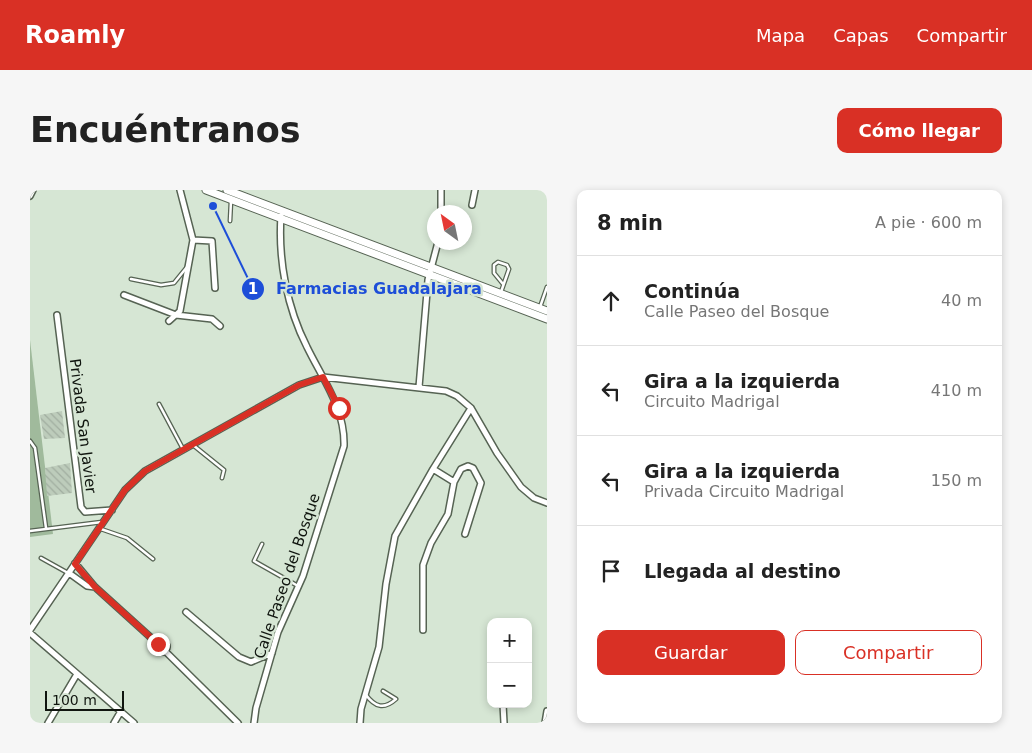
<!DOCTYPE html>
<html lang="es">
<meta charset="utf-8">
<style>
body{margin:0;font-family:"DejaVu Sans",sans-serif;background:#f6f6f6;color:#222}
.controls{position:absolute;right:15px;bottom:15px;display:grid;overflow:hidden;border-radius:10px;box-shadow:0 2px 8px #0003}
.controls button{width:45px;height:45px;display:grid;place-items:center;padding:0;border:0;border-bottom:1px solid #e0e0e0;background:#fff;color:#222;font:25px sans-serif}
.compass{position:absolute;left:397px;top:15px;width:45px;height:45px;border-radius:50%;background:#fff;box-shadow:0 2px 8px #0003;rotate:327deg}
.scale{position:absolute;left:15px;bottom:12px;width:79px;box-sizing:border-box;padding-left:5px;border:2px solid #10150f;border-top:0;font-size:14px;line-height:18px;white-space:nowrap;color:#10150f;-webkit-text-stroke:4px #d6e6d4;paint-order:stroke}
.stop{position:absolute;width:15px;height:15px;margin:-11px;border:4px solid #d93025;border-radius:50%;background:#fff}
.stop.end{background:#d93025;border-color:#fff;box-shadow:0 1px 5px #0008}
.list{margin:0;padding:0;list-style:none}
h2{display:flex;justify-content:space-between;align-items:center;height:65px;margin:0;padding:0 20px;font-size:21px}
h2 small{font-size:16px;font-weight:400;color:#767676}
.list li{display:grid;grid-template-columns:32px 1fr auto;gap:15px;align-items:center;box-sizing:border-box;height:90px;padding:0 20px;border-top:1px solid #e0e0e0}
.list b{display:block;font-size:19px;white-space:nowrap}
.list p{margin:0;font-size:16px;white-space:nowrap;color:#767676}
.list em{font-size:16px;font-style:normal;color:#767676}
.actions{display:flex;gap:10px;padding:15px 20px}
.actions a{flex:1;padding:11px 0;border:1px solid #d93025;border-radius:10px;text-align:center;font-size:18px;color:#d93025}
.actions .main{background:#d93025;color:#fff}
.icon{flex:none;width:28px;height:28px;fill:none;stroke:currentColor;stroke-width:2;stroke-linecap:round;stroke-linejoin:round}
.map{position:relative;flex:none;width:517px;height:533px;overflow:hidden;border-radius:10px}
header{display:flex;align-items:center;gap:30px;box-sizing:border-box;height:70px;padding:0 25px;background:#d93025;color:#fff}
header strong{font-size:24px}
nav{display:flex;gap:28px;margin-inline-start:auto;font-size:18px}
.intro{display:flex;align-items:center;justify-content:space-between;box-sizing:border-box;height:120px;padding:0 30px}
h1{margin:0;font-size:35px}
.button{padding:12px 22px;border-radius:10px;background:#d93025;color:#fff;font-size:18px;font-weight:700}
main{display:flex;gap:30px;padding:0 30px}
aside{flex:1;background:#fff;border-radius:10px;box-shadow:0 2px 8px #0003}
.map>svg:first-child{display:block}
</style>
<header>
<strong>Roamly</strong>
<nav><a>Mapa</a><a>Capas</a><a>Compartir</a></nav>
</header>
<div class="intro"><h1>Encuéntranos</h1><a class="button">Cómo llegar</a></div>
<main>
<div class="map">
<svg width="517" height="533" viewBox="0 0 517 533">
<defs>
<pattern id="building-back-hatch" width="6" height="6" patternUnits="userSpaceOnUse" patternTransform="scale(1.25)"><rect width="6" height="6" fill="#bdccbb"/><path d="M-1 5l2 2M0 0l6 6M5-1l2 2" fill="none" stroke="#a1aea0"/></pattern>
</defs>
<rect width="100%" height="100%" fill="#d6e6d4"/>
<!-- pitch -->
<path fill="#a0ba9c" d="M 0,150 L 23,344 L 0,347 Z"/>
<!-- building -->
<path fill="url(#building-back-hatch)" d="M 32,221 L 35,248 L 14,249 L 10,225 Z
M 40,273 L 42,303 L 17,306 L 15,278 Z"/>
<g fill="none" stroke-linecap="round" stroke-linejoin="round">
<!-- service casing -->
<g stroke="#566353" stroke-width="5">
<path id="service" d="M 200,31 L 201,11
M 101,89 L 131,95 L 144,93 L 157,77
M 471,102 L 479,79 L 477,75 L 468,72 L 464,75 L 464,83 L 473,94
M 510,117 L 517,97
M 129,214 L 153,259
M 0,251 L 5,258 L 16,338
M 163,255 L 194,280 L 192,288
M 71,339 L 97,348 L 123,369
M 0,341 L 72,332
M 232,354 L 224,371 L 268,396
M 11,368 L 38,383
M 336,505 C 345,517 354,520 366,509 L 353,501"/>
</g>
<!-- minor casing -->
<g stroke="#566353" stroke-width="8">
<path id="minor" d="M 411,0 L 411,22
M 0,6 L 3,0
M 442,15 L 445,0
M 163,50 L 182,51 L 185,98
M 94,105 L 146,125 L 182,129 L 190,136
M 27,125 L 51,317 L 55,322 L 82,320
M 139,131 L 150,121 L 163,50 L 150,0
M 389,197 L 398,90 L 408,52
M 424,292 L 431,279 L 438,276 L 443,278 L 451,293 L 435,344
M 45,373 L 65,397 L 128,454
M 39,383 L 57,396 L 65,397
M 156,422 L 209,467 L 221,472 L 242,463
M 0,440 L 95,300 L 115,281 L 269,195 L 293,187 L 416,201 L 427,206 L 441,218 L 467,263 L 491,297 L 504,308 L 517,313
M 393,440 L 393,375 L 401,353 L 418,324 L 424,292 L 403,279
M 0,443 L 104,533
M127 457a5 5 0 1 1 10 0a5 5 0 1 1-10 0Z
M 135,461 L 208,533
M 473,514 L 474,533
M 18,533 L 47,484
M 84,533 L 91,521
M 224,533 L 226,518 L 248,442 L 273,386 L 314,256 C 315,218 293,190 277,157 C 257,118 248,70 251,26
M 330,533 L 331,519 L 349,457 L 356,394 L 365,346 L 403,279 L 441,218
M 515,533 L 517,521"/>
</g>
<!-- secondary casing -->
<g stroke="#566353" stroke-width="9">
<path id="secondary" d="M 176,0 L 517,129
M 197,0 L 517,121"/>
</g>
<!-- service -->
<use href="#service" stroke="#fff" stroke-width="2.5"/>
<!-- minor -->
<use href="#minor" stroke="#fff" stroke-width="5"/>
<!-- secondary -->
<use href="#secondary" stroke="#fff" stroke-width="7"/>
</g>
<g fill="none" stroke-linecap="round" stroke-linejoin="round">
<!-- route -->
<path stroke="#d93025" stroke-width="6" d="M 128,454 L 65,397 L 45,374 L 95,300 L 115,281 L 269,195 L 293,187 L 309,218"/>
</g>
<g text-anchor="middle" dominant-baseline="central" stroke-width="5" stroke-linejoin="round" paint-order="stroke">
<!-- street labels -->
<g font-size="15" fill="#10150f" stroke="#d6e6d4">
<text transform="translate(53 236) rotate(83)">Privada San Javier</text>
<text transform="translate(257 386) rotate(-71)">Calle Paseo del Bosque</text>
</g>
</g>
<!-- callouts -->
<path fill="none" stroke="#1d4ed8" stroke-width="2" d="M183 16L223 99"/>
<g fill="#1d4ed8" stroke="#d6e6d4" stroke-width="2">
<circle cx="183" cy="16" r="5"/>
<circle cx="223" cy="99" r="12"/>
</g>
<g font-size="15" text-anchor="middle" font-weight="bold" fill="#fff">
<text x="223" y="104">1</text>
</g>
<g font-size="16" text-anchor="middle" font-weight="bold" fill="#1d4ed8" stroke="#d6e6d4" stroke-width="5" stroke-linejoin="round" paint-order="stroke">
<text x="349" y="104">Farmacias Guadalajara</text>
</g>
</svg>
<div class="controls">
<button>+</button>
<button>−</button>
</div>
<svg class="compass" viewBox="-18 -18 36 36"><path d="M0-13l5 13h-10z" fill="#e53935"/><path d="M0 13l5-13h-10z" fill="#767676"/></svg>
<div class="scale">100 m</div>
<div class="stop" style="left:309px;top:218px"></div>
<div class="stop end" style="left:128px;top:454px"></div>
</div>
<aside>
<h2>8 min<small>A pie · 600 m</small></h2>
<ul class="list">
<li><svg class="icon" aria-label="ahead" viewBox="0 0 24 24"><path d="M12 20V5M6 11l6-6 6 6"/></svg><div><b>Continúa</b><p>Calle Paseo del Bosque</p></div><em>40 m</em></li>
<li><svg class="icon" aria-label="left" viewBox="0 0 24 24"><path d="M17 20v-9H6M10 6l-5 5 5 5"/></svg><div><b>Gira a la izquierda</b><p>Circuito Madrigal</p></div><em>410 m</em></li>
<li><svg class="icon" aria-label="left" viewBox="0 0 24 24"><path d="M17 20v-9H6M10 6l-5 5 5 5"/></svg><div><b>Gira a la izquierda</b><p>Privada Circuito Madrigal</p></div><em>150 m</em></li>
<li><svg class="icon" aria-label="arrive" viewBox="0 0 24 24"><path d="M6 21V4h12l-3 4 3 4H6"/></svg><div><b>Llegada al destino</b></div></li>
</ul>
<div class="actions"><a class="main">Guardar</a><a>Compartir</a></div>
</aside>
</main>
